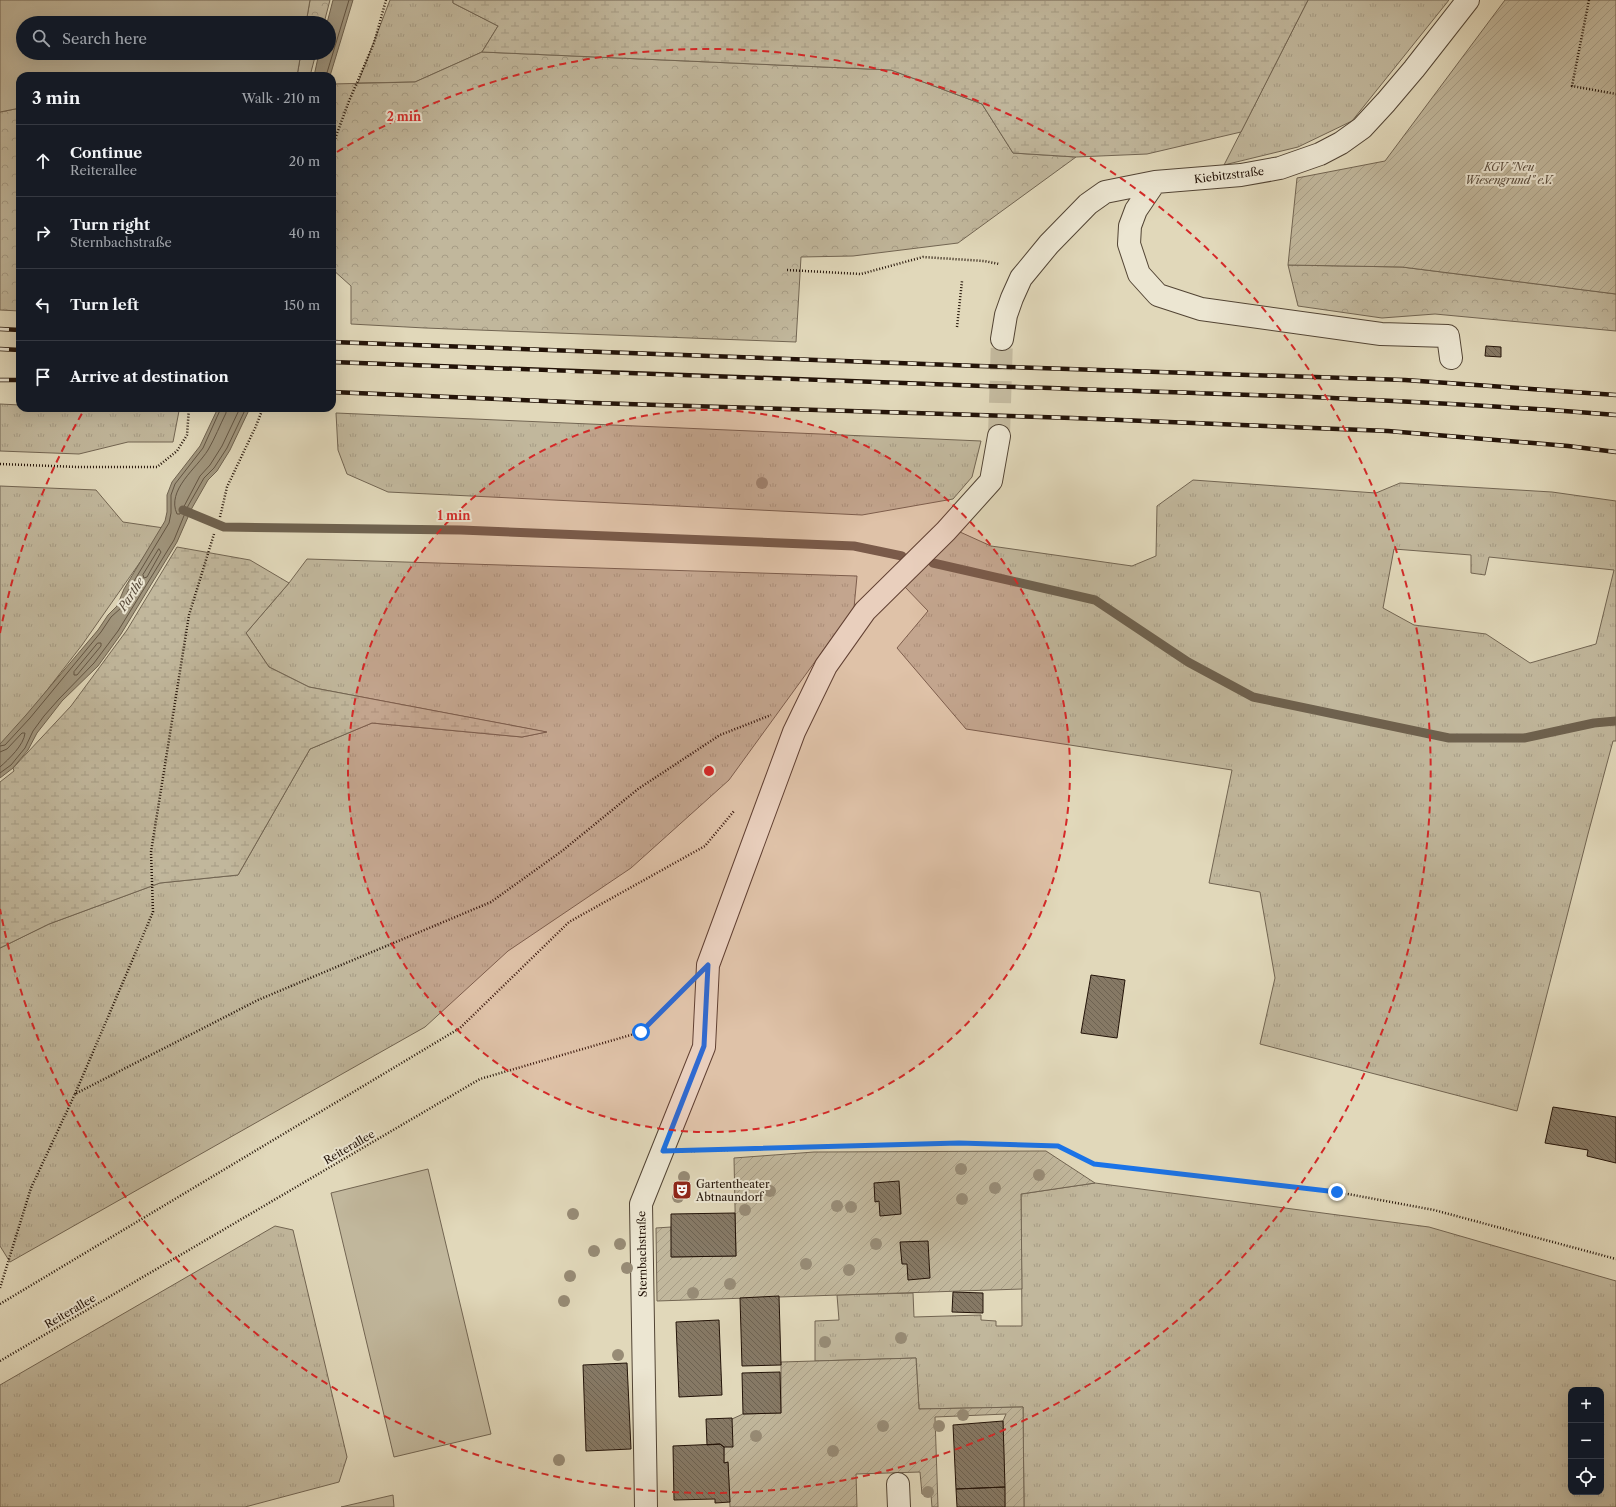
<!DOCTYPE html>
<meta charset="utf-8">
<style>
body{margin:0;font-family:"Libre Caslon Text",serif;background:#20242c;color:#f1f3f6}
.controls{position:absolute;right:12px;bottom:12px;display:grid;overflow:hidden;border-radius:8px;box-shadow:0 4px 16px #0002}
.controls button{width:36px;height:36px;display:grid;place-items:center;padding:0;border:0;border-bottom:1px solid #363941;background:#171b24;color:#f1f3f6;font:20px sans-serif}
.stop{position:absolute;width:12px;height:12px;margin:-9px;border:3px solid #1a73e8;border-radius:50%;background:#fff}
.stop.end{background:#1a73e8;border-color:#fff;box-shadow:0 1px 4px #0008}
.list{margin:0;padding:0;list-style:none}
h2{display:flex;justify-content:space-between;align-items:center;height:52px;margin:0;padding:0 16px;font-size:17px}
h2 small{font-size:13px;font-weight:400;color:#9ea1a6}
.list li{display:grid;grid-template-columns:26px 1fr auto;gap:12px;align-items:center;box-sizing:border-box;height:72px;padding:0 16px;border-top:1px solid #363941}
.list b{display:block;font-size:15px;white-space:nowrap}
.list p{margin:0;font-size:13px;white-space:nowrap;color:#9ea1a6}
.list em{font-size:13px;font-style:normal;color:#9ea1a6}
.icon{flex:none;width:22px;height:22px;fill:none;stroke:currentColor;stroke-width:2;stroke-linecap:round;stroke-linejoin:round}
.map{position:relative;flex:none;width:1616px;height:1507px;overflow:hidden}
.search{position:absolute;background:#171b24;box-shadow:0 4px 16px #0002;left:16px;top:16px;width:320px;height:44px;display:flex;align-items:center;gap:10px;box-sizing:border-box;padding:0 14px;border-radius:22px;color:#9ea1a6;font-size:15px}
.panel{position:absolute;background:#171b24;box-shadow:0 4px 16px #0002;left:16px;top:72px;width:320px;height:340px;border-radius:12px}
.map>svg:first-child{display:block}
</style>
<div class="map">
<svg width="1616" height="1507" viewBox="0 0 1616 1507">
<defs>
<pattern id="grass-tufts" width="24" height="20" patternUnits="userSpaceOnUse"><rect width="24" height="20" fill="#c1b79c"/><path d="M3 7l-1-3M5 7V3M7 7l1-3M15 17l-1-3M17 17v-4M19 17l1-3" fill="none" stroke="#a69c85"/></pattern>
<pattern id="forest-crowns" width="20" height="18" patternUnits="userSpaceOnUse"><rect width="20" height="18" fill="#c1b79c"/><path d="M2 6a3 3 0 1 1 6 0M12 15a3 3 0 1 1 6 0" fill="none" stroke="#a69c85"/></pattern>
<pattern id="wetland-marsh" width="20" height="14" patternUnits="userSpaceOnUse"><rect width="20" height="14" fill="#c1b79c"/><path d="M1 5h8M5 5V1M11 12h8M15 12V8" fill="none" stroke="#a69c85"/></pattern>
<pattern id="garden-furrows" width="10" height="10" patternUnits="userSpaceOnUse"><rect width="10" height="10" fill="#c1b79c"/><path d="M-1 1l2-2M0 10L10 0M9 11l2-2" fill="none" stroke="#a69c85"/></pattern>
<pattern id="building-back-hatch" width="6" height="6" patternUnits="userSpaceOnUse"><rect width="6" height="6" fill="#867965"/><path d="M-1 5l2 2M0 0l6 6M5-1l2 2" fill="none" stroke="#6d6251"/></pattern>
</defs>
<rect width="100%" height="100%" fill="#e1d8ba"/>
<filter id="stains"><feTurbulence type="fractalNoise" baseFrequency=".005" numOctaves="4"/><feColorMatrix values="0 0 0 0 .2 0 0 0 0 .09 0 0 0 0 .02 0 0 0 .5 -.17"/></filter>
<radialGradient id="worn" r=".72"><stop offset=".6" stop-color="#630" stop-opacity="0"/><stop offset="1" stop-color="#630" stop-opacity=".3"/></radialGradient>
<!-- grass -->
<path fill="url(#grass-tufts)" stroke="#726552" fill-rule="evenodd" d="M 390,0 L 453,0 L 453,3 L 498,26 L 482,52 L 415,82 L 358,83 Z
M 1308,0 L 1449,0 L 1352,121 L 1298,147 L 1224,165 Z
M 0,404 L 20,405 L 20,408 L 101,408 L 179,411 L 173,442 L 128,442 L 79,454 L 0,451 Z
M 336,413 L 981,441 L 972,477 L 953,499 L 862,515 L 388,492 L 347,474 L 338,450 Z
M 1193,480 L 1376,493 L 1400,483 L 1552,492 L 1616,501 L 1616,741 L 1613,741 L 1588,834 L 1517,1111 L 1260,1044 L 1275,978 L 1260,892 L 1209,883 L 1232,770 L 966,729 L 897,648 L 928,611 L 905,587 L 960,532 L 991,546 L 1132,566 L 1156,556 L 1157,506 ZM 1394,549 L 1471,555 L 1471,573 L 1485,575 L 1489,557 L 1614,570 L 1596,644 L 1530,663 L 1486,634 L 1414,625 L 1383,608 Z
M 0,486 L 96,490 L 123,522 L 164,528 L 82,645 L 0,751 Z
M 307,559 L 857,576 L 854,608 L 729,780 L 631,868 L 508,951 L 425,1027 L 10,1262 L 0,1246 L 0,948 L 49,924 L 160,883 L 238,875 L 310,749 L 372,723 L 522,737 L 546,732 L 309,687 L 269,667 L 246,633 L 289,583 Z
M 1095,1183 L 1429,1227 L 1616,1281 L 1616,1507 L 1024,1507 L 1023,1407 L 919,1409 L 916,1358 L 815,1361 L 815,1321 L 839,1320 L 837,1295 L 913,1293 L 914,1317 L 981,1315 L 981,1320 L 996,1321 L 996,1326 L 1022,1326 L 1021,1194 ZM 1571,1390 L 1601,1390 L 1601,1492 L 1571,1492 Z
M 275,1226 L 293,1230 L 347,1457 L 339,1482 L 245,1507 L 0,1507 L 0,1385 Z"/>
<!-- forest -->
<path fill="url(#forest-crowns)" stroke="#726552" d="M 310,0 L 330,0 L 324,23 L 306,23 Z
M 482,52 L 891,70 L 982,104 L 1013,153 L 1076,157 L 958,243 L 853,256 L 801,257 L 796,342 L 425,328 L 351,324 L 351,286 L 332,269 L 332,84 L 415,82 Z
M 301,53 L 316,53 L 310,76 L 297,76 Z
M 20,108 L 20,311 L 0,310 L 0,112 Z
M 1288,265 L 1402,267 L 1616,294 L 1616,331 L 1435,314 L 1382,318 L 1298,306 Z"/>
<!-- wetland -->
<path fill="url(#wetland-marsh)" stroke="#726552" d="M 453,0 L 1308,0 L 1241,132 L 1147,154 L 1076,157 L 1013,153 L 982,104 L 891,70 L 482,52 L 498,26 L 453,3 Z
M 177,547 L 250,560 L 289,583 L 246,633 L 269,667 L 309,687 L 547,732 L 522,737 L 372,723 L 310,749 L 238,875 L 160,883 L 49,924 L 0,948 L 0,782 L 14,771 L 13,768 L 71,706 L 127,630 Z"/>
<!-- garden -->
<path fill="url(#garden-furrows)" stroke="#726552" d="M 1505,0 L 1616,0 L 1616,294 L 1402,267 L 1288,265 L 1297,178 L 1385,161 Z
M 1046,1151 L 1095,1183 L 1021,1194 L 1022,1289 L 657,1301 L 656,1228 L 671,1227 L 672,1257 L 736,1256 L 734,1158 L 814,1152 Z
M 916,1358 L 919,1409 L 1023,1407 L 1024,1507 L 1005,1507 L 1003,1421 L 1006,1414 L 935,1417 L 938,1507 L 932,1507 L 931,1495 L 922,1494 L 920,1472 L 856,1474 L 857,1507 L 730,1507 L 728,1463 L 724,1463 L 724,1447 L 732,1419 L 743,1414 L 781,1413 L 781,1362 Z"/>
<!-- pitch -->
<path fill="#c1b79c" stroke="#726552" d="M 0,0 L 310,0 L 306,23 L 23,23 L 23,53 L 301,53 L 297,76 L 20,76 L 20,108 L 0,112 Z
M 428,1169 L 491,1434 L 394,1457 L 331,1193 Z
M 393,1495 L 394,1507 L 341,1507 Z"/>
<!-- water -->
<path fill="#a0957d" stroke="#6e614e" d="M 333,0 L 353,0 L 330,76 L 314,76 L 319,53 L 329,53 L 329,23 L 327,23 Z
M 218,408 L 250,408 L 230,450 L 217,471 L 208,480 L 192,508 L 177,542 L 121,634 L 98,666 L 62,701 L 48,719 L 37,733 L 28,750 L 13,768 L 0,778 L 0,744 L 26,715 L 98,630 L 108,615 L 117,606 L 124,589 L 165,521 L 167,512 L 167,495 L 172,482 L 200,446 Z"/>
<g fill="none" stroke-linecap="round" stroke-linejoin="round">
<!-- shore -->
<path stroke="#625442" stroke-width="1" d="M 326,76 L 349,0
M 226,408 L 226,413 C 220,425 215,438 208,450 C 197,468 166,490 177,514 L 180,514 L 200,476 L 210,465 L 222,446 L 240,408
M 159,549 L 161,552 L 147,577 L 144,578 L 143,575 Z
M 98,643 L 101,643 L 101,646 L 77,675 L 74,675 L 74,672 Z
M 0,746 L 5,745 L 30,718 L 101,632 L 111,617 L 121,608 L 128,591 L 169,523 L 171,513 L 171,495 L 175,484 L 203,448 L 221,408
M 0,752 L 7,749 L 22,733 L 25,733 C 24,745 9,759 0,767
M 0,773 L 11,765 L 25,748 L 33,731 L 44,716 L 59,699 L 94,663 L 118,631 L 174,540 L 188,506 L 204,478 L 214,468 L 227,448 L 246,408"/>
<!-- stream -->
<path stroke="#6e614e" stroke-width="9" d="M 183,510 L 224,527 L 461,530 L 854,546 L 902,556
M 933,563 L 1095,600 L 1188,662 L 1253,697 L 1449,738 L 1524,738 L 1594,723 L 1616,721"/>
</g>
<!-- building -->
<path fill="url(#building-back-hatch)" stroke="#231308" d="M 1486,346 L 1501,347 L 1501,357 L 1485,356 Z
M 1091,975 L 1125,980 L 1117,1038 L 1081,1033 Z
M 1553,1107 L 1616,1117 L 1616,1163 L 1587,1156 L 1588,1150 L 1545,1143 Z
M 899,1181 L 901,1214 L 880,1216 L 879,1201 L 875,1202 L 874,1183 Z
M 735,1213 L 736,1256 L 671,1257 L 671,1214 Z
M 928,1241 L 930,1278 L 908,1280 L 907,1264 L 902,1264 L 900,1242 Z
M 953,1292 L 983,1293 L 983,1313 L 952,1312 Z
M 779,1296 L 781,1365 L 742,1366 L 740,1298 Z
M 719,1320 L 722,1395 L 679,1397 L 676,1322 Z
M 627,1363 L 631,1449 L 586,1451 L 583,1365 Z
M 780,1372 L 781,1413 L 743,1414 L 742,1373 Z
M 732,1418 L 733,1447 L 724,1447 L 720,1444 L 707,1445 L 706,1419 Z
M 1003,1421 L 1005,1487 L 956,1489 L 953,1425 Z
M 720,1444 L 724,1447 L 724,1463 L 728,1462 L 730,1502 L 715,1503 L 715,1499 L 674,1500 L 673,1446 Z
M 1005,1487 L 1005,1507 L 957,1507 L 956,1489 Z"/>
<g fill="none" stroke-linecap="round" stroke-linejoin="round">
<!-- minor-tunnel -->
<path stroke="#c4ba9f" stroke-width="22" stroke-dasharray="22 11" stroke-linecap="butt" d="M 999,436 L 1002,339"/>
<!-- minor casing -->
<g stroke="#524434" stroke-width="24">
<path id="minor" d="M 1155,182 L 1136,210 L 1130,226 L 1129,244 L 1139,274 L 1158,295 L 1201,309 L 1381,334 L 1448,336 L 1451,358
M 1002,339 L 1006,315 L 1012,298 L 1021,278 L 1049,244 L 1088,204 L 1105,192 L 1155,182 L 1241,175 L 1280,168 L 1320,154 L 1341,143 L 1362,128 L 1386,102 L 1414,69 L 1468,0
M 898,1484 L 899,1507
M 646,1507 L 641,1204 L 704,1047 L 708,965 L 794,732 L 826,666 L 865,611 L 946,531 L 991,481 L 999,436"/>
</g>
<!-- path -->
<path stroke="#231308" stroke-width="2.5" stroke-dasharray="1 2" stroke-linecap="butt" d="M 1589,0 L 1572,86 L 1616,94
M 332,147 L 349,101 L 374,43 L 386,0
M 787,270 L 861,274 L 923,257 L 984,261 L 999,264
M 957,327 L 962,281
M 0,464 L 78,467 L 157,467 L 177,451 L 187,435 L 189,408
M 220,517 L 227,487 L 256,426 L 263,408
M 75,1094 L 153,912 L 151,852 L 189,615 L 214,534
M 691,1151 L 959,1143 L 1058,1146 L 1094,1164 L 1337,1192 L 1434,1210 L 1616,1259
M 0,1288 L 31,1188 L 75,1094 L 258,1000 L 491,902 L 562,851 L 638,789 L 720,735 L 771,715
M 0,1304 L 460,1028 L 569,922 L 705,846 L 734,811
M 0,1361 L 480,1079 L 641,1032 L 679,995"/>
<!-- minor -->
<use href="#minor" stroke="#ece6d2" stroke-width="22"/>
<!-- rail casing -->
<g stroke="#231308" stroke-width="4.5">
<path id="rail" d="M 0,329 L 20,330
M 332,342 L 979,366 L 1405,380 L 1616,395
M 0,349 L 20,350
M 332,362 C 549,371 766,379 984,386 C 1195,393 1406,398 1616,415
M 0,380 L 20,380
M 332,392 L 594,403 L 1072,418 L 1388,431 L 1568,446 L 1616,452"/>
</g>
<!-- rail -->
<use href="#rail" stroke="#ece6d2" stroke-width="3" stroke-dasharray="9" stroke-linecap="butt"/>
</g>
<!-- trees -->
<g fill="#978b75">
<circle cx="762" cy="483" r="6"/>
<circle cx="961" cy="1169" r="6"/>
<circle cx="1039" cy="1175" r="6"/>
<circle cx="684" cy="1177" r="6"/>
<circle cx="995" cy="1188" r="6"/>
<circle cx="770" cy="1191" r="6"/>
<circle cx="678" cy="1197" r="6"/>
<circle cx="962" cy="1199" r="6"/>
<circle cx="837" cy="1206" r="6"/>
<circle cx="851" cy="1207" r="6"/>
<circle cx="745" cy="1210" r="6"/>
<circle cx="573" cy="1214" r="6"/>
<circle cx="620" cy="1244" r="6"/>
<circle cx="876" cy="1244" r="6"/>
<circle cx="594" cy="1251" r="6"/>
<circle cx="806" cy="1264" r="6"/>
<circle cx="627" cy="1268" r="6"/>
<circle cx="849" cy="1270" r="6"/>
<circle cx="570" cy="1276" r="6"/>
<circle cx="730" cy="1284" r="6"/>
<circle cx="693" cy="1293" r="6"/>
<circle cx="564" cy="1301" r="6"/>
<circle cx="901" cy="1338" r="6"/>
<circle cx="825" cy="1342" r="6"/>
<circle cx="618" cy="1355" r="6"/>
<circle cx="963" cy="1415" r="6"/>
<circle cx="883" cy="1426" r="6"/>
<circle cx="939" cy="1426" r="6"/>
<circle cx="756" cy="1436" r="6"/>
<circle cx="833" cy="1451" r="6"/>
<circle cx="559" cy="1460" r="6"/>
<circle cx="928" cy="1492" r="6"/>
</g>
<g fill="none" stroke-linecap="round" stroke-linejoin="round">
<!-- route -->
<path stroke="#1a73e8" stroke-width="5" d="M 641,1032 L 708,965 L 704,1046 L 663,1151 L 959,1143 L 1058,1146 L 1094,1164 L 1337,1192"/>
</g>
<!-- distance rings -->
<circle cx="709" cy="771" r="361" fill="#d62828" fill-opacity=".12"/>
<g fill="none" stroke="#d62828" stroke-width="2" stroke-dasharray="7 5">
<circle cx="709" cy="771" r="361"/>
<path d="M0 633A722 722 0 0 1 84 410M337 152A722 722 0 1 1 0 909"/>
</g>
<!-- icons -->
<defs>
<g id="theatre-square" transform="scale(1)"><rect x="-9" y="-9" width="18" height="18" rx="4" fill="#8f2418" stroke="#ece6d2"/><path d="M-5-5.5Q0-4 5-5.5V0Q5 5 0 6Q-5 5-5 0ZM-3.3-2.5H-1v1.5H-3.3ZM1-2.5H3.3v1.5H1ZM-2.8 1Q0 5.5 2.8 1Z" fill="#fff"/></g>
</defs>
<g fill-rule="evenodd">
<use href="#theatre-square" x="682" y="1190"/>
</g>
<g text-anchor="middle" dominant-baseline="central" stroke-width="4" stroke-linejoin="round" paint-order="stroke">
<!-- park labels -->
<g font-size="11" font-style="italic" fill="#5a4c3c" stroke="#ece6d2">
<text x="1509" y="167">KGV "Neu<tspan x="1509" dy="13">Wiesengrund" e.V.</tspan></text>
</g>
<!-- street labels -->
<g font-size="11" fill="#231308" stroke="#ece6d2">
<text transform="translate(1229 175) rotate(-7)">Kiebitzstraße</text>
<text transform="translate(349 1147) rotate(-30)">Reiterallee</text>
<text transform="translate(642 1254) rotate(-91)">Sternbachstraße</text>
<text transform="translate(70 1311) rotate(-30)">Reiterallee</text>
</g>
<!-- poi labels -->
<g font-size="11" fill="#231308" stroke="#ece6d2" text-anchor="start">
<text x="696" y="1184">Gartentheater<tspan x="696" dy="13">Abtnaundorf</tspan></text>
</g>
<!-- water labels -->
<g font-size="12" font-style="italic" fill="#554737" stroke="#ece6d2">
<text transform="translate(131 594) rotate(-57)">Parthe</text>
</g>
</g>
<circle cx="709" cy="771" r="6" fill="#d62828" stroke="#ece6d2" stroke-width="2"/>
<g font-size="12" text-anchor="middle" font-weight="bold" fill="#d62828" stroke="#ece6d2" stroke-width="4" stroke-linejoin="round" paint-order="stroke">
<text x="404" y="121">2 min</text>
<text x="454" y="520">1 min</text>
</g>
<rect width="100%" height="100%" filter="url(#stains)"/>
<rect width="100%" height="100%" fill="url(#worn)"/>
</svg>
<div class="controls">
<button>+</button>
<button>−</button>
<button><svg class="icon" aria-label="locate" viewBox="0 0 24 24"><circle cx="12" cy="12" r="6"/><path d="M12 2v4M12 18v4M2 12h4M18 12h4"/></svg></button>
</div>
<div class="stop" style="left:641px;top:1032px"></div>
<div class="stop end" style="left:1337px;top:1192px"></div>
<div class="search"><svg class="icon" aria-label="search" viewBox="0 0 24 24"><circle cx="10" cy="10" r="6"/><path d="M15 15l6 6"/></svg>Search here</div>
<section class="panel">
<h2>3 min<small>Walk · 210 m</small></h2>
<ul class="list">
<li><svg class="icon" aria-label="ahead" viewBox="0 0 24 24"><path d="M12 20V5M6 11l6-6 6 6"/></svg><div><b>Continue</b><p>Reiterallee</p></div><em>20 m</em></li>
<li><svg class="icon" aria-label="right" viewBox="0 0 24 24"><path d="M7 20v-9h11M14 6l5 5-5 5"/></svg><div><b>Turn right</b><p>Sternbachstraße</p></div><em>40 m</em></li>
<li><svg class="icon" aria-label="left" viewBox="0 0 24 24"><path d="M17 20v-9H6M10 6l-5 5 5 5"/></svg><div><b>Turn left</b></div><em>150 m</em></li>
<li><svg class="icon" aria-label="arrive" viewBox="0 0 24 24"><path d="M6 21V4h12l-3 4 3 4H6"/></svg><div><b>Arrive at destination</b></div></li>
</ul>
</section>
</div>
